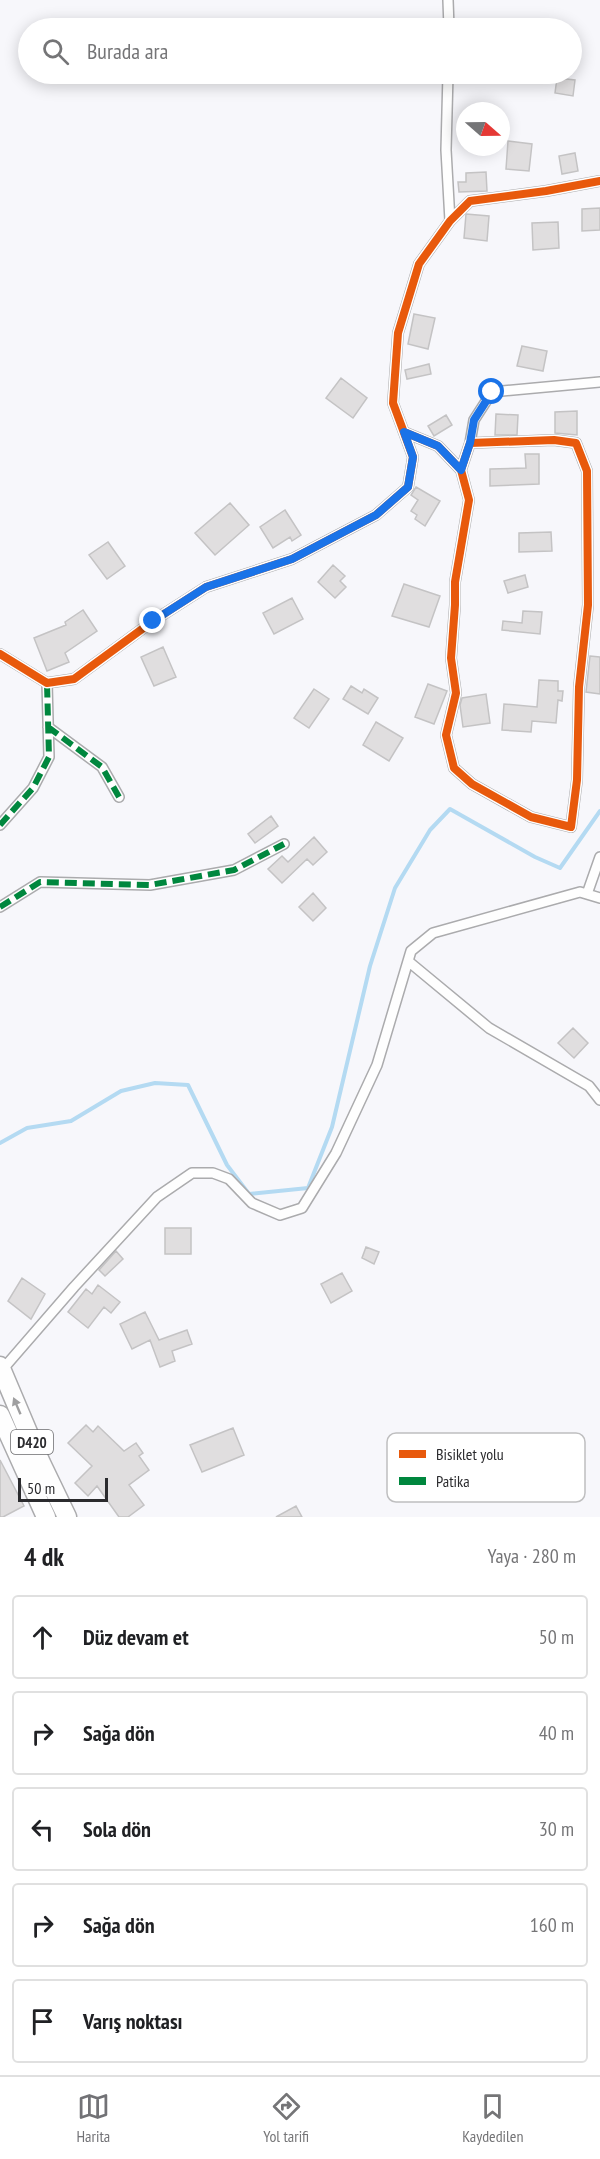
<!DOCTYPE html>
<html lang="tr">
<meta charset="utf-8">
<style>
body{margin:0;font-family:"PT Sans Narrow",sans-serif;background:#f2f2f2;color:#202124}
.compass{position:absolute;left:456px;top:102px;width:54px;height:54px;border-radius:50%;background:#fff;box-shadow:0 3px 15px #0003;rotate:110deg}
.scale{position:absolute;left:18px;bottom:15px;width:90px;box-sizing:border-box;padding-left:6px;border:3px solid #2b2b2e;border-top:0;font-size:16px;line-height:21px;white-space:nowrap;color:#2b2b2e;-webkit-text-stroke:4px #fff;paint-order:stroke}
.stop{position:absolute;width:18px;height:18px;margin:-14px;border:4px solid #1a73e8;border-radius:50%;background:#fff}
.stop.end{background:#1a73e8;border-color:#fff;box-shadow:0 2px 6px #0008}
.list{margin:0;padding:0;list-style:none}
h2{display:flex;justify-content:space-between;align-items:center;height:78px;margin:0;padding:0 24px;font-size:26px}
h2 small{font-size:20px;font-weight:400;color:#757577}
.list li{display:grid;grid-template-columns:39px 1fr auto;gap:18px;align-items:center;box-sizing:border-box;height:84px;margin:0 12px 12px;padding:0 12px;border:2px solid #e0e0e0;border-radius:6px}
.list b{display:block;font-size:22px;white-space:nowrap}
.list em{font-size:20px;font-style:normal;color:#757577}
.icon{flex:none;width:33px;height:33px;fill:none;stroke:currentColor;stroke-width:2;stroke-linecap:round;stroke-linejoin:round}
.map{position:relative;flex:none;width:600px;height:1517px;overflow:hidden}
.search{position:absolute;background:#fff;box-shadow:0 3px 15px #0003;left:18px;right:18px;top:18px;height:66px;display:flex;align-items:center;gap:15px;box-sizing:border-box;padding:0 21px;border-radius:33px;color:#757577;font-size:22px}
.sheet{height:558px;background:#fff}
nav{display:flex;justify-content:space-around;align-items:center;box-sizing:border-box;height:84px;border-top:2px solid #e0e0e0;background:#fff;font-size:16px;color:#757577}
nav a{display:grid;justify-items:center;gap:3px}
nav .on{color:#727276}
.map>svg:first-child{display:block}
</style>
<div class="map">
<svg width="600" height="1517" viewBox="0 0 600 1517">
<rect width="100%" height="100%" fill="#f7f7fb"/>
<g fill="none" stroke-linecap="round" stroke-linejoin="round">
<!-- stream -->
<path stroke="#b4daf2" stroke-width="4" d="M 0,1143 L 27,1128 L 71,1121 L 121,1091 L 155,1083 L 188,1085 L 227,1165 L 249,1194 L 308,1188 L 332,1127 L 370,966 L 395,888 L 430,830 L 450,809 L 535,857 L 560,868 L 600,811"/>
</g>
<!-- building -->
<path fill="#e0dedf" stroke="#c4c3c4" stroke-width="1.5" d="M 557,78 L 575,80 L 573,96 L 555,93 Z
M 508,141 L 532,144 L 529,171 L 506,169 Z
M 575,153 L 578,171 L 562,174 L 559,156 Z
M 486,172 L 487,191 L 459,192 L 458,182 L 466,182 L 466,173 Z
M 600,208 L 600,230 L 582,231 L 582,209 Z
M 466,214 L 489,216 L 487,241 L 464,238 Z
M 558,222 L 559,248 L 533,250 L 532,223 Z
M 414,314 L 435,318 L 428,349 L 408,344 Z
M 522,346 L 547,351 L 543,371 L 517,366 Z
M 429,364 L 431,374 L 407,379 L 405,370 Z
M 341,378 L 367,398 L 353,418 L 326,398 Z
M 577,411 L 577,435 L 555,433 L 555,412 Z
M 496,414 L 518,415 L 517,435 L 495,435 Z
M 446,415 L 452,425 L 434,436 L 428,426 Z
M 525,454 L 539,454 L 539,484 L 490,486 L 490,469 L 526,468 Z
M 416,487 L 440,501 L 425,526 L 415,519 L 417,515 L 411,511 L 418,500 L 411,495 Z
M 230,503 L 249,525 L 215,555 L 195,533 Z
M 285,510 L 301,535 L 292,541 L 290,537 L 273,548 L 260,527 Z
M 551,532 L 552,551 L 519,552 L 519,533 Z
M 108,542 L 125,566 L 107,579 L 89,555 Z
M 333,565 L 345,576 L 340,581 L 346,587 L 335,598 L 318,582 Z
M 525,575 L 528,587 L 508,593 L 504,581 Z
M 404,584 L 440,596 L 429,627 L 392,616 Z
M 292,598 L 303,619 L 274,634 L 263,613 Z
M 83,610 L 97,631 L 65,653 L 69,662 L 47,671 L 34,638 L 66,625 L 65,622 Z
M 523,611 L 542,612 L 540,634 L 502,630 L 503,621 L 522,623 Z
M 163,647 L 176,677 L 154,686 L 141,657 Z
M 590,656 L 600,657 L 600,694 L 586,692 Z
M 539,680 L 558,681 L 558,691 L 563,691 L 562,701 L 558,700 L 556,723 L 532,721 L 531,732 L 502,730 L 504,704 L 537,707 Z
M 428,684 L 447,691 L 434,724 L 415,717 Z
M 351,686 L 362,693 L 364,689 L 378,698 L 368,714 L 343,699 Z
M 314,689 L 329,699 L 309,728 L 294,718 Z
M 486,694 L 490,723 L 463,727 L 460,705 L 462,698 Z
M 376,722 L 403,738 L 389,761 L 363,745 Z
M 271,816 L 278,826 L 255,843 L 248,834 Z
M 314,837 L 327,852 L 313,865 L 307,859 L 282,883 L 268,869 L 282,856 L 288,862 Z
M 313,893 L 326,908 L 313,921 L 299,907 Z
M 573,1028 L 588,1043 L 574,1058 L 558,1043 Z
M 165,1228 L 191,1228 L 191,1254 L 165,1254 Z
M 366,1247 L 379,1252 L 374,1264 L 362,1258 Z
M 116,1251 L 123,1259 L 105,1276 L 99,1270 Z
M 342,1273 L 352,1291 L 331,1303 L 321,1284 Z
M 22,1278 L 45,1294 L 31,1319 L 8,1301 Z
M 98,1285 L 120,1302 L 111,1313 L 104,1307 L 88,1328 L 68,1312 L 86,1289 L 92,1294 Z
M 145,1312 L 159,1340 L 187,1330 L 192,1344 L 172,1351 L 175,1361 L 160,1367 L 150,1340 L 132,1349 L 120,1324 Z
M 86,1425 L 93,1432 L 98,1426 L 124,1451 L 136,1443 L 143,1453 L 139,1456 L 149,1470 L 129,1485 L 144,1505 L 128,1517 L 119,1517 L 97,1486 L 88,1496 L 75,1483 L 92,1466 L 68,1443 Z
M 233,1428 L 244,1455 L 202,1472 L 190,1445 Z
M 0,1460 L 24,1506 L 3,1517 L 0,1517 Z
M 296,1506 L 302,1517 L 276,1517 Z"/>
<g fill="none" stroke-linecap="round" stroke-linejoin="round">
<!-- street casing -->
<g stroke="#ababad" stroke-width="12">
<path id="street" d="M 448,0 L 449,28
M 448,74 L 446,150 L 450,221
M 404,432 L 438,446 L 461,470 L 469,500 L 455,582 L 455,605 L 451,658 L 456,693 L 446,735 L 454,768 L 472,784 L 531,817 L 571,827 L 577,780 L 579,687 L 588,605 L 587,471 L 576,443 L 554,440 L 470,443 L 461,470
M 470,443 L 474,420 L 492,392 L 600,382
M 0,654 L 47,683 L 74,679 L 153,621 L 206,587 L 292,559 L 376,515 L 408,487 L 413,457 L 393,403 L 398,333 L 419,264 L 450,221 L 470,201 L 546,191 L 600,181
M 48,727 L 102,767 L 119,797
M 0,825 L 33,788 L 49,757 L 47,683
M 587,894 L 600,857
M 0,907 L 40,882 L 150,885 L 234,870 L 284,844
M 408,961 L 489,1028 L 589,1086 L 600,1100
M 2,1370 L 74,1287 L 157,1197 L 192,1173 L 213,1173 L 229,1179 L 252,1203 L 280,1215 L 302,1208 L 336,1153 L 377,1065 L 411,951 L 433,933 L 580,892 L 600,898"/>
</g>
<!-- highway casing -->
<g stroke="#ababad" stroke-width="21">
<path id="highway" d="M 0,1366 L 41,1463 L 67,1517
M 0,1415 L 46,1517"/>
</g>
<!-- street -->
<use href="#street" stroke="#fefefe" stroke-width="9"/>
<!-- highway -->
<use href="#highway" stroke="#fefefe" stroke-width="18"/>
<!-- quiet -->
<path stroke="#00873e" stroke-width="6" stroke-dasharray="12 6" stroke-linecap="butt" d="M 48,727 L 102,767 L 119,797
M 0,825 L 33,788 L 49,757 L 47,683
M 0,907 L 40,882 L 150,885 L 234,870 L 284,844"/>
<!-- cycleway casing -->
<g stroke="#fff" stroke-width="11">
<path id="cycleway" d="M 404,432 L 438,446 L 461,470 L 469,500 L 455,582 L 455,605 L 451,658 L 456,693 L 446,735 L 454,768 L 472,784 L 531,817 L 571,827 L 577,780 L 579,687 L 588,605 L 587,471 L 576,443 L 554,440 L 470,443 L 461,470
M 0,654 L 47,683 L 74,679 L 153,621 L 206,587 L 292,559 L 376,515 L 408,487 L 413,457 L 393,403 L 398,333 L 419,264 L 450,221 L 470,201 L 546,191 L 600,181"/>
</g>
<!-- cycleway -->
<use href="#cycleway" stroke="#e8590c" stroke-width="8"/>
</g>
<!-- one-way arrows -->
<defs><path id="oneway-solid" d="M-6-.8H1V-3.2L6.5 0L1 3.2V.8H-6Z" transform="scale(1.5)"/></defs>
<use fill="#9f9fa0" href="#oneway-solid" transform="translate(17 1406) rotate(-113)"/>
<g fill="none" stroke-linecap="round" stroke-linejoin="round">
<!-- route -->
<path stroke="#1a73e8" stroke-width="8" d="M 153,621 L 206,587 L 292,559 L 376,515 L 408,487 L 413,457 L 404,432 L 438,446 L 461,470 L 470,443 L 474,420 L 492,392"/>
</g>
<g text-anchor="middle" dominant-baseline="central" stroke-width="4.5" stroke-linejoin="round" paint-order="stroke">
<!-- shield labels -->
<rect fill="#fff" stroke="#6b6b6d" stroke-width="1.5" x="11" y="1430" width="42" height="24" rx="4.5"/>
<g font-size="15" font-weight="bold" fill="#2b2b2e">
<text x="32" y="1442">D420</text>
</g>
</g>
<!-- legend -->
<rect x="387" y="1433" width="198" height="69" rx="9" fill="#fff" stroke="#bfbfc0" stroke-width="1.5"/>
<rect x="399" y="1450" width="27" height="8" fill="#e8590c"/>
<rect x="399" y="1477" width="27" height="8" fill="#00873e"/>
<g font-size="16" fill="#2b2b2e">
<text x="436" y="1460">Bisiklet yolu</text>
<text x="436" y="1487">Patika</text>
</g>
</svg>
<svg class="compass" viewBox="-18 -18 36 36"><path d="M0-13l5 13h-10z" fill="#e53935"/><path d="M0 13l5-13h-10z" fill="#757577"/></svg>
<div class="scale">50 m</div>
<div class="stop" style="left:492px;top:392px"></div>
<div class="stop end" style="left:153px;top:621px"></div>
<div class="search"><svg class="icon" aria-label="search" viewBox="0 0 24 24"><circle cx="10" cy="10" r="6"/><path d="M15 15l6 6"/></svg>Burada ara</div>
</div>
<section class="sheet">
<h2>4 dk<small>Yaya · 280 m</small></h2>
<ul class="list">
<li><svg class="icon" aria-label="ahead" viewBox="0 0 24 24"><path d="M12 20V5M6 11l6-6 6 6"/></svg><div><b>Düz devam et</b></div><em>50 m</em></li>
<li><svg class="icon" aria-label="right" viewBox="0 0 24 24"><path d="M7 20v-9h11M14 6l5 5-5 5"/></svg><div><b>Sağa dön</b></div><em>40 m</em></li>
<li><svg class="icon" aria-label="left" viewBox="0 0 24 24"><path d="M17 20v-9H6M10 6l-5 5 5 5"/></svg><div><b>Sola dön</b></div><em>30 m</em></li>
<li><svg class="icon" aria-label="right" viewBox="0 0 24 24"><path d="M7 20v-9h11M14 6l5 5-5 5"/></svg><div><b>Sağa dön</b></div><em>160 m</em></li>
<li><svg class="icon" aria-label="arrive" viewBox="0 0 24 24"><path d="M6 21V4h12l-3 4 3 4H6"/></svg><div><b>Varış noktası</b></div></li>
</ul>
</section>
<nav>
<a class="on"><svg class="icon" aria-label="map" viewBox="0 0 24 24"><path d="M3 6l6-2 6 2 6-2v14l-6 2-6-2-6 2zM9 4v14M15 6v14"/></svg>Harita</a>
<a><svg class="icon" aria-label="directions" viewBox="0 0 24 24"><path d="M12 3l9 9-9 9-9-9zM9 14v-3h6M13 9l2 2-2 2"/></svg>Yol tarifi</a>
<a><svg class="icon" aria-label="saved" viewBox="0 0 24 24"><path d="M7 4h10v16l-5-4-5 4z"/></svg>Kaydedilen</a>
</nav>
